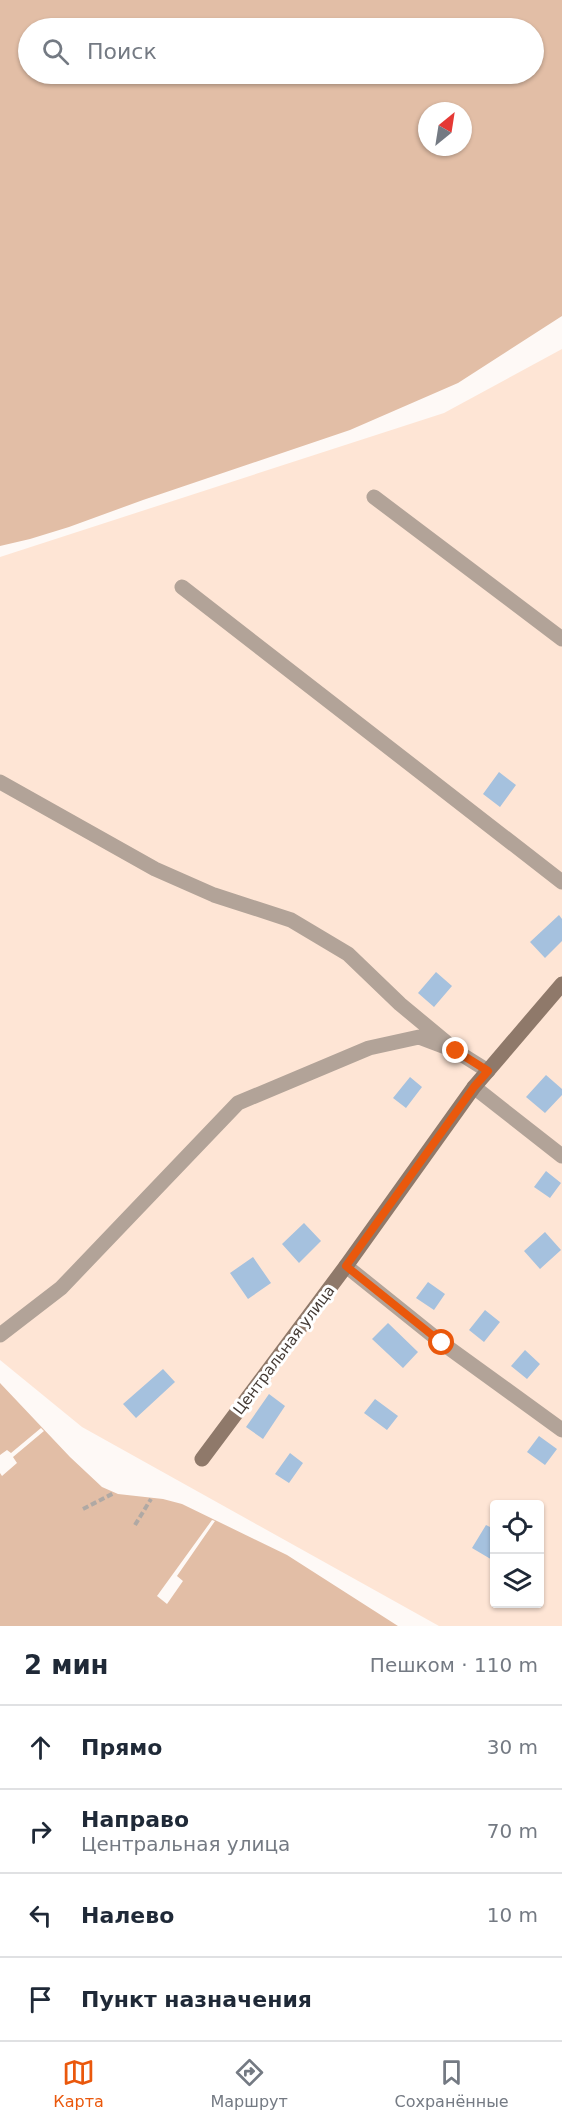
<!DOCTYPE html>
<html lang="ru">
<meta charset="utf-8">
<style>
body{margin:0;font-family:"DejaVu Sans",sans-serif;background:#f6f6f7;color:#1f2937}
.controls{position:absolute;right:18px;bottom:18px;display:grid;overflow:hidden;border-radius:6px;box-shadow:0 2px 4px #0004}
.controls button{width:54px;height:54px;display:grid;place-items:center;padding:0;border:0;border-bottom:2px solid #e0e1e3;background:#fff;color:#1f2937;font:30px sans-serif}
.compass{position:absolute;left:418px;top:102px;width:54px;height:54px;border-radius:50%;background:#fff;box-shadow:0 2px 4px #0004;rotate:30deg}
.stop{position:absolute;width:18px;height:18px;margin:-14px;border:4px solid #ea580c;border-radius:50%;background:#fff}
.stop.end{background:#ea580c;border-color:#fff;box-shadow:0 2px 6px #0008}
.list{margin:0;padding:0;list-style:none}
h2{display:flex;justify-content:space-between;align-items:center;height:78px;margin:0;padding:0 24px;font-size:26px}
h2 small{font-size:20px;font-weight:400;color:#747a83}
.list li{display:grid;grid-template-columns:39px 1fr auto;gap:18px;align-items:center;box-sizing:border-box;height:84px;padding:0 24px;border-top:2px solid #e0e1e3}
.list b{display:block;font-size:22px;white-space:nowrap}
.list p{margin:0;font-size:20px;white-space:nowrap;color:#747a83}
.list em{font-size:20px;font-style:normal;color:#747a83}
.icon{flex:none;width:33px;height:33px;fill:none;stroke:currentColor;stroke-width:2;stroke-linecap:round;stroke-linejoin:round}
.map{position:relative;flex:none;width:562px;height:1626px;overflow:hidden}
.search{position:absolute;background:#fff;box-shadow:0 2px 4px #0004;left:18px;right:18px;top:18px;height:66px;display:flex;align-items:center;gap:15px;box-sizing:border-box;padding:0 21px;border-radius:33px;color:#747a83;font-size:22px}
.sheet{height:414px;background:#fff}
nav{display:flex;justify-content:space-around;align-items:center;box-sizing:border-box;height:84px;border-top:2px solid #e0e1e3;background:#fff;font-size:16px;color:#747a83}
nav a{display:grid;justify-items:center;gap:3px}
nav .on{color:#ea580c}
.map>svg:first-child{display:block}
</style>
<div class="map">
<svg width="562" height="1626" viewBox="0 0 562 1626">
<rect width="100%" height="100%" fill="#fef9f6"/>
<!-- green -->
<path fill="#fee5d5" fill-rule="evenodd" d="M 562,349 L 562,1626 L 439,1626 L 82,1427 L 0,1360 L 0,557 L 444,413 ZM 494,1504 L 540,1504 L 540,1604 L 494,1604 Z"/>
<!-- water -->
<path fill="#e2bea6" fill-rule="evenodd" d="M 0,0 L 562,0 L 562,316 L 458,383 L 350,430 L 143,500 L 69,527 L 30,539 L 0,546 ZM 28,28 L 534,28 L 534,74 L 28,74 ZM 427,111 L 463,111 L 463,147 L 427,147 Z
M 0,1383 L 70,1457 L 102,1487 L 118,1494 L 163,1499 L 182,1504 L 287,1555 L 398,1626 L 0,1626 Z"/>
<!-- pier -->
<path fill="#fef9f6" d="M 41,1428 L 44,1431 L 13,1457 L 17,1463 L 2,1476 L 0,1473 L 0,1455 L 7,1450 L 11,1453 Z
M 212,1520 L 215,1521 L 177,1576 L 183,1581 L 167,1604 L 157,1596 Z"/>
<!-- building -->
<path fill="#a5c1de" d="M 499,772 L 516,785 L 500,807 L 483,794 Z
M 559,915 L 562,919 L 562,941 L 545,958 L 530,942 Z
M 436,972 L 452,986 L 434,1007 L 418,993 Z
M 546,1075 L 562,1089 L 562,1095 L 545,1113 L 526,1097 Z
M 410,1077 L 422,1087 L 406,1108 L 393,1098 Z
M 546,1171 L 561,1183 L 550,1198 L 534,1187 Z
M 304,1223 L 321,1241 L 299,1263 L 282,1244 Z
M 545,1232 L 561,1250 L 540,1269 L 524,1251 Z
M 253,1257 L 271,1283 L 248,1299 L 230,1273 Z
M 428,1282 L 445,1294 L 434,1310 L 416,1298 Z
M 485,1310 L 500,1322 L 484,1342 L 469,1330 Z
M 388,1323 L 418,1352 L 403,1368 L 372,1339 Z
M 525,1350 L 540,1364 L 527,1379 L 511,1366 Z
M 163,1369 L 175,1382 L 136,1418 L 123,1404 Z
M 269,1394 L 285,1406 L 263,1439 L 246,1427 Z
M 375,1399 L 398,1416 L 387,1430 L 364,1413 Z
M 539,1436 L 557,1449 L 545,1465 L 527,1452 Z
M 290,1453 L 303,1463 L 289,1483 L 275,1474 Z
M 486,1525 L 494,1529 L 494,1561 L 472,1548 Z"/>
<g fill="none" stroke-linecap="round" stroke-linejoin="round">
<!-- path -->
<path stroke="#b0a9a4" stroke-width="4" stroke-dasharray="6 3" stroke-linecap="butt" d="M 83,1509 L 114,1493
M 135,1525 L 151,1499"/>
<!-- street -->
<path stroke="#b2a398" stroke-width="15" d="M 374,497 L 562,639
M 182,587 L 562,882
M 0,782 L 155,869 L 214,895 L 291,920 L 348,954 L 400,1004 L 447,1043
M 474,1087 L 562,1156
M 346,1266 L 442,1343 L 562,1430
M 0,1335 L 61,1288 L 238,1103 L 369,1048 L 419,1037 L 456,1051 L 488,1071"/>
<!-- secondary -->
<path stroke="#8f796a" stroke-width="15" d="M 202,1459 L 346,1266 L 474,1087 L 562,984"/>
</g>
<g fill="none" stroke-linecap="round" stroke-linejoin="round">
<!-- route -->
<path stroke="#ea580c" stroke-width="8" d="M 442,1343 L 346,1266 L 474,1087 L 488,1071 L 456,1051"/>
</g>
<g text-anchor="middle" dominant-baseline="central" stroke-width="6" stroke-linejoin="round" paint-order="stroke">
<!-- street labels -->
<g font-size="15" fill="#443a34" stroke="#fff">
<text transform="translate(284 1350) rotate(-53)">Центральная улица</text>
</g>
</g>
</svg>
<div class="controls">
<button><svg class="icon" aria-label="locate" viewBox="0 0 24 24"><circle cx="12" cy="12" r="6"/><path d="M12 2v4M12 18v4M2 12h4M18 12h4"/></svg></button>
<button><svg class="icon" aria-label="layers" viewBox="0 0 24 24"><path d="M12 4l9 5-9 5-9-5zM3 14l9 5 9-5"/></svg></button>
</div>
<svg class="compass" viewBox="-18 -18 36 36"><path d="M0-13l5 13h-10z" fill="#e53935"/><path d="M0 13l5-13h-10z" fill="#747a83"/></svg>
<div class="stop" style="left:442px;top:1343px"></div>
<div class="stop end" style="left:456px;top:1051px"></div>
<div class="search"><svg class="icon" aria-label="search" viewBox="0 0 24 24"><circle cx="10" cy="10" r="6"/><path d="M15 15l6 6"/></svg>Поиск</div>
</div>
<section class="sheet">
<h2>2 мин<small>Пешком · 110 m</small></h2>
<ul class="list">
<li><svg class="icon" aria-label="ahead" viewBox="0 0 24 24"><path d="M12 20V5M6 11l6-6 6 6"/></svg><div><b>Прямо</b></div><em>30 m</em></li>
<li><svg class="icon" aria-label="right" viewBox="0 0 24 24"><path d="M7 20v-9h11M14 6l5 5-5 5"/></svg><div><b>Направо</b><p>Центральная улица</p></div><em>70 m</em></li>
<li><svg class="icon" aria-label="left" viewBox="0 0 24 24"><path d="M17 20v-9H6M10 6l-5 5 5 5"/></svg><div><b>Налево</b></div><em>10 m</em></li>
<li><svg class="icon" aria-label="arrive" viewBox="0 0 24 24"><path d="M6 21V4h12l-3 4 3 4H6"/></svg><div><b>Пункт назначения</b></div></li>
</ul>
</section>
<nav>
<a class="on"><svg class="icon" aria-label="map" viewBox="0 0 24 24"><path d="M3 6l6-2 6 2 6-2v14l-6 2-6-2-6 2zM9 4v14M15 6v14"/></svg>Карта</a>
<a><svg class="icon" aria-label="directions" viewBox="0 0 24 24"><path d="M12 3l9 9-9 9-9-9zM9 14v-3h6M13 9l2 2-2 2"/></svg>Маршрут</a>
<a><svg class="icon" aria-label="saved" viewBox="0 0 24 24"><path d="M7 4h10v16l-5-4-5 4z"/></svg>Сохранённые</a>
</nav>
